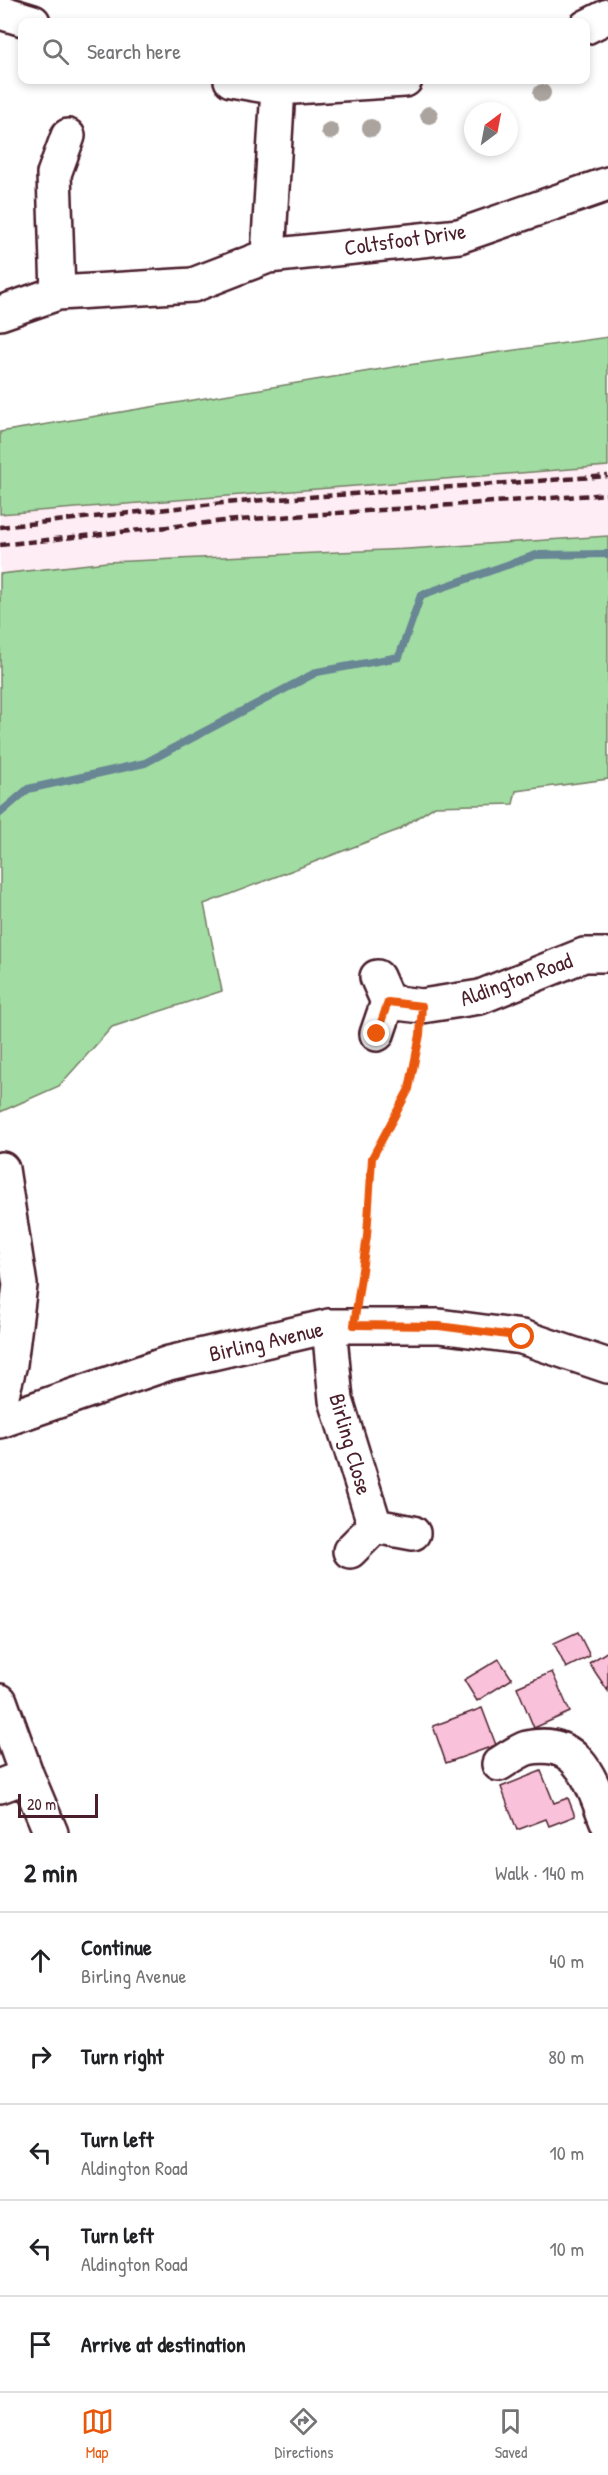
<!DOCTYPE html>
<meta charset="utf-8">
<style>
body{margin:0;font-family:"Patrick Hand",sans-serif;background:#f6f6f6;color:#202124}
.compass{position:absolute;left:464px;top:102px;width:54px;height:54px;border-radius:50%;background:#fff;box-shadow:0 3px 9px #0003;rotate:32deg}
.scale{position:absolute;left:18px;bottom:15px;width:80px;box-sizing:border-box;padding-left:6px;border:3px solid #4a1f2b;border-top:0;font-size:16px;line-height:21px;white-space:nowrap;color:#4a1f2b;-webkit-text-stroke:4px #fff;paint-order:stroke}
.stop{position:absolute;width:18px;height:18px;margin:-14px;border:4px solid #ea580c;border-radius:50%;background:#fff}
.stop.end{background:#ea580c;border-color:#fff;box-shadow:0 2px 6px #0008}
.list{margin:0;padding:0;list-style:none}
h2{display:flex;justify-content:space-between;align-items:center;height:78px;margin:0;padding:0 24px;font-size:26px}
h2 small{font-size:20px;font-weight:400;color:#757577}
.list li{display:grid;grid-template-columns:39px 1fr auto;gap:18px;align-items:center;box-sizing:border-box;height:96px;padding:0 24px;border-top:2px solid #e0e0e0}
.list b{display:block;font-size:22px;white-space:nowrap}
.list p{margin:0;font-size:20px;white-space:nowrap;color:#757577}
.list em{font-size:20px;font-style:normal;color:#757577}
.icon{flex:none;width:33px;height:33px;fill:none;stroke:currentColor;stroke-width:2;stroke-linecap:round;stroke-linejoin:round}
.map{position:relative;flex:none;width:608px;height:1833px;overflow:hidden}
.search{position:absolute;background:#fff;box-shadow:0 3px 9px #0003;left:18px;right:18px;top:18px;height:66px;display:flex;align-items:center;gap:15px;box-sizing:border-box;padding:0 21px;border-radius:12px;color:#757577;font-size:22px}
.sheet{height:558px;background:#fff}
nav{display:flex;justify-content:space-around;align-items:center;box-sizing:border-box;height:84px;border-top:2px solid #e0e0e0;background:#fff;font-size:16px;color:#757577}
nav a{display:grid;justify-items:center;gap:3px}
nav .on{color:#ea580c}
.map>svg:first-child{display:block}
</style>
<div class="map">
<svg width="608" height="1833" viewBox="0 0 608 1833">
<rect width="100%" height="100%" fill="#fff"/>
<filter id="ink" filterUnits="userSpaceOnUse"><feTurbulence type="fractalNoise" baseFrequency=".0167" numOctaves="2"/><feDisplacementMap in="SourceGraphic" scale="12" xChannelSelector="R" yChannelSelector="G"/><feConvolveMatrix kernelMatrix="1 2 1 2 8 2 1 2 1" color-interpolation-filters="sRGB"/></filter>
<g filter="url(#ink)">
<!-- built -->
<path fill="#feedf4" d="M 608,337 L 608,548 L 408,549 L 107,562 L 0,574 L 0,432 L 394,367 Z"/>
<!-- green -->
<path fill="#a1dca2" stroke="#767e66" stroke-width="1.5" d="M 608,337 L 608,466 L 0,514 L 0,432 L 394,367 Z
M 608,536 L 608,779 L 516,791 L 513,804 L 435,806 L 398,830 L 204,904 L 222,991 L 112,1027 L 59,1086 L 0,1112 L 0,574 L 107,562 L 408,549 Z"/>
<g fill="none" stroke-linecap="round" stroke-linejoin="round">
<!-- stream -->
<path stroke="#688694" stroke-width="8" d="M 0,813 L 28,789 L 145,763 L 317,672 L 399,657 L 421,595 L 536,555 L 608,554"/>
</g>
<!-- building -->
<path fill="#fac2da" stroke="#4a1f2b" stroke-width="1.5" d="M 578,1632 L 590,1656 L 566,1668 L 554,1643 Z
M 608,1651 L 608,1691 L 589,1663 Z
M 499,1659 L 512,1679 L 477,1701 L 464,1680 Z
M 552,1672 L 570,1712 L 534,1728 L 517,1687 Z
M 482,1708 L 496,1745 L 446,1763 L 433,1726 Z
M 541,1771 L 554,1803 L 568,1798 L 575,1816 L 549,1826 L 546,1819 L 517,1830 L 501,1787 Z"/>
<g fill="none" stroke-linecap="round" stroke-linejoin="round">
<!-- minor casing -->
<g stroke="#4a1f2b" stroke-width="38">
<path id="minor" d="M 0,12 L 33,22
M 586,27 L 608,16
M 231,80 L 278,88 L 405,80
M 268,256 L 278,88
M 58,293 L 54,174 L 68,136
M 0,313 L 58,293 L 193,285 L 268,256 L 459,236 L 608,184
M 377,977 L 388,1002 L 377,1034
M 388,1002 L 422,1006 L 480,997 L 584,955 L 608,955
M 0,1170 L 2,1169 L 20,1285 L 10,1364 L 0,1402
M 329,1326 L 336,1400 L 375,1526
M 0,1421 L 169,1363 L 329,1326 L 439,1326 L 522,1337 L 608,1366
M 350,1551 L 375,1526 L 413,1533
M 0,1701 L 27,1776 L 51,1833
M 499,1764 C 507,1759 518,1751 527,1748 C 581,1736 592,1785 608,1824
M 0,1786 L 27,1776"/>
</g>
<!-- path -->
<path stroke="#4a1f2b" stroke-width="4" stroke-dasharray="6 4.5" stroke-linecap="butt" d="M 358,1297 L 367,1236 L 372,1158 L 409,1089 L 420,1034"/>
<!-- minor -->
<use href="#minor" stroke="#fff" stroke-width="33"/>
<!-- rail -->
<path stroke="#4a1f2b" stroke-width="4.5" stroke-dasharray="9 4.5" stroke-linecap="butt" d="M 0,527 L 223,503 L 608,476
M 0,545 L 224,521 L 608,494"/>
</g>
<!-- trees -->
<g fill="#aaa39e">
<circle cx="542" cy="93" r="9"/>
<circle cx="429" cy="115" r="9"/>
<circle cx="371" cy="128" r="9"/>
<circle cx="330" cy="131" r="9"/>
</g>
</g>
<g fill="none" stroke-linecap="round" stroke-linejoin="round" filter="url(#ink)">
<!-- route -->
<path stroke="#ea580c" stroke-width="8" d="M 377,1034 L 388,1002 L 422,1006 L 420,1035 L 409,1089 L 372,1158 L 367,1236 L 354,1325 L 439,1326 L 522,1337"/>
</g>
<g text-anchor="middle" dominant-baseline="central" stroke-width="4.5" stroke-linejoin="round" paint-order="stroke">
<!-- street labels -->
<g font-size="22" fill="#4a1f2b" stroke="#fff">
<text transform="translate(405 239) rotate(-8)">Coltsfoot Drive</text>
<text transform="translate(516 979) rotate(-20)">Aldington Road</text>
<text transform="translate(266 1341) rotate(-13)">Birling Avenue</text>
<text transform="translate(351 1444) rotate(74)">Birling Close</text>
</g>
</g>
</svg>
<svg class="compass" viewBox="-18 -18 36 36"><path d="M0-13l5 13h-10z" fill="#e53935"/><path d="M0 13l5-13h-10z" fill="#757577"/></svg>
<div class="scale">20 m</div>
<div class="stop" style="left:522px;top:1337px"></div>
<div class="stop end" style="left:377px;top:1034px"></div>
<div class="search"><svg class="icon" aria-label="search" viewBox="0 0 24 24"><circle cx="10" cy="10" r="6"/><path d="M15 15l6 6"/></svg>Search here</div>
</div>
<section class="sheet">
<h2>2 min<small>Walk · 140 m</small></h2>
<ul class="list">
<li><svg class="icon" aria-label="ahead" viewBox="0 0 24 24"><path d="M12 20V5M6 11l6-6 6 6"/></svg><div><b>Continue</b><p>Birling Avenue</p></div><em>40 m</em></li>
<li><svg class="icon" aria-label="right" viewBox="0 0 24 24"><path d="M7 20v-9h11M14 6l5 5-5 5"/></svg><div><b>Turn right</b></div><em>80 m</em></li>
<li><svg class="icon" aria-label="left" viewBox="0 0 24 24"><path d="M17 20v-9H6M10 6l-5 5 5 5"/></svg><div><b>Turn left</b><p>Aldington Road</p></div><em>10 m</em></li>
<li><svg class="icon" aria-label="left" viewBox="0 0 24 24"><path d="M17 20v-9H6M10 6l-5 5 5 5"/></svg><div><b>Turn left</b><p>Aldington Road</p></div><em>10 m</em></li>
<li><svg class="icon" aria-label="arrive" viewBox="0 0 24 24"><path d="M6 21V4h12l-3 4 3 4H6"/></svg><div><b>Arrive at destination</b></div></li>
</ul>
</section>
<nav>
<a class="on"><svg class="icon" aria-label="map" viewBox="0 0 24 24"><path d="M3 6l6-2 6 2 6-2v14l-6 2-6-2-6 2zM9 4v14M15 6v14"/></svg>Map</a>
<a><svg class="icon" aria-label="directions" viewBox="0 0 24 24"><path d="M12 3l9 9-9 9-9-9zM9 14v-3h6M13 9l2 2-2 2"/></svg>Directions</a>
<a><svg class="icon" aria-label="saved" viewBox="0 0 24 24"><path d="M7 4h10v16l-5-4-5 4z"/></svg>Saved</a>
</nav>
